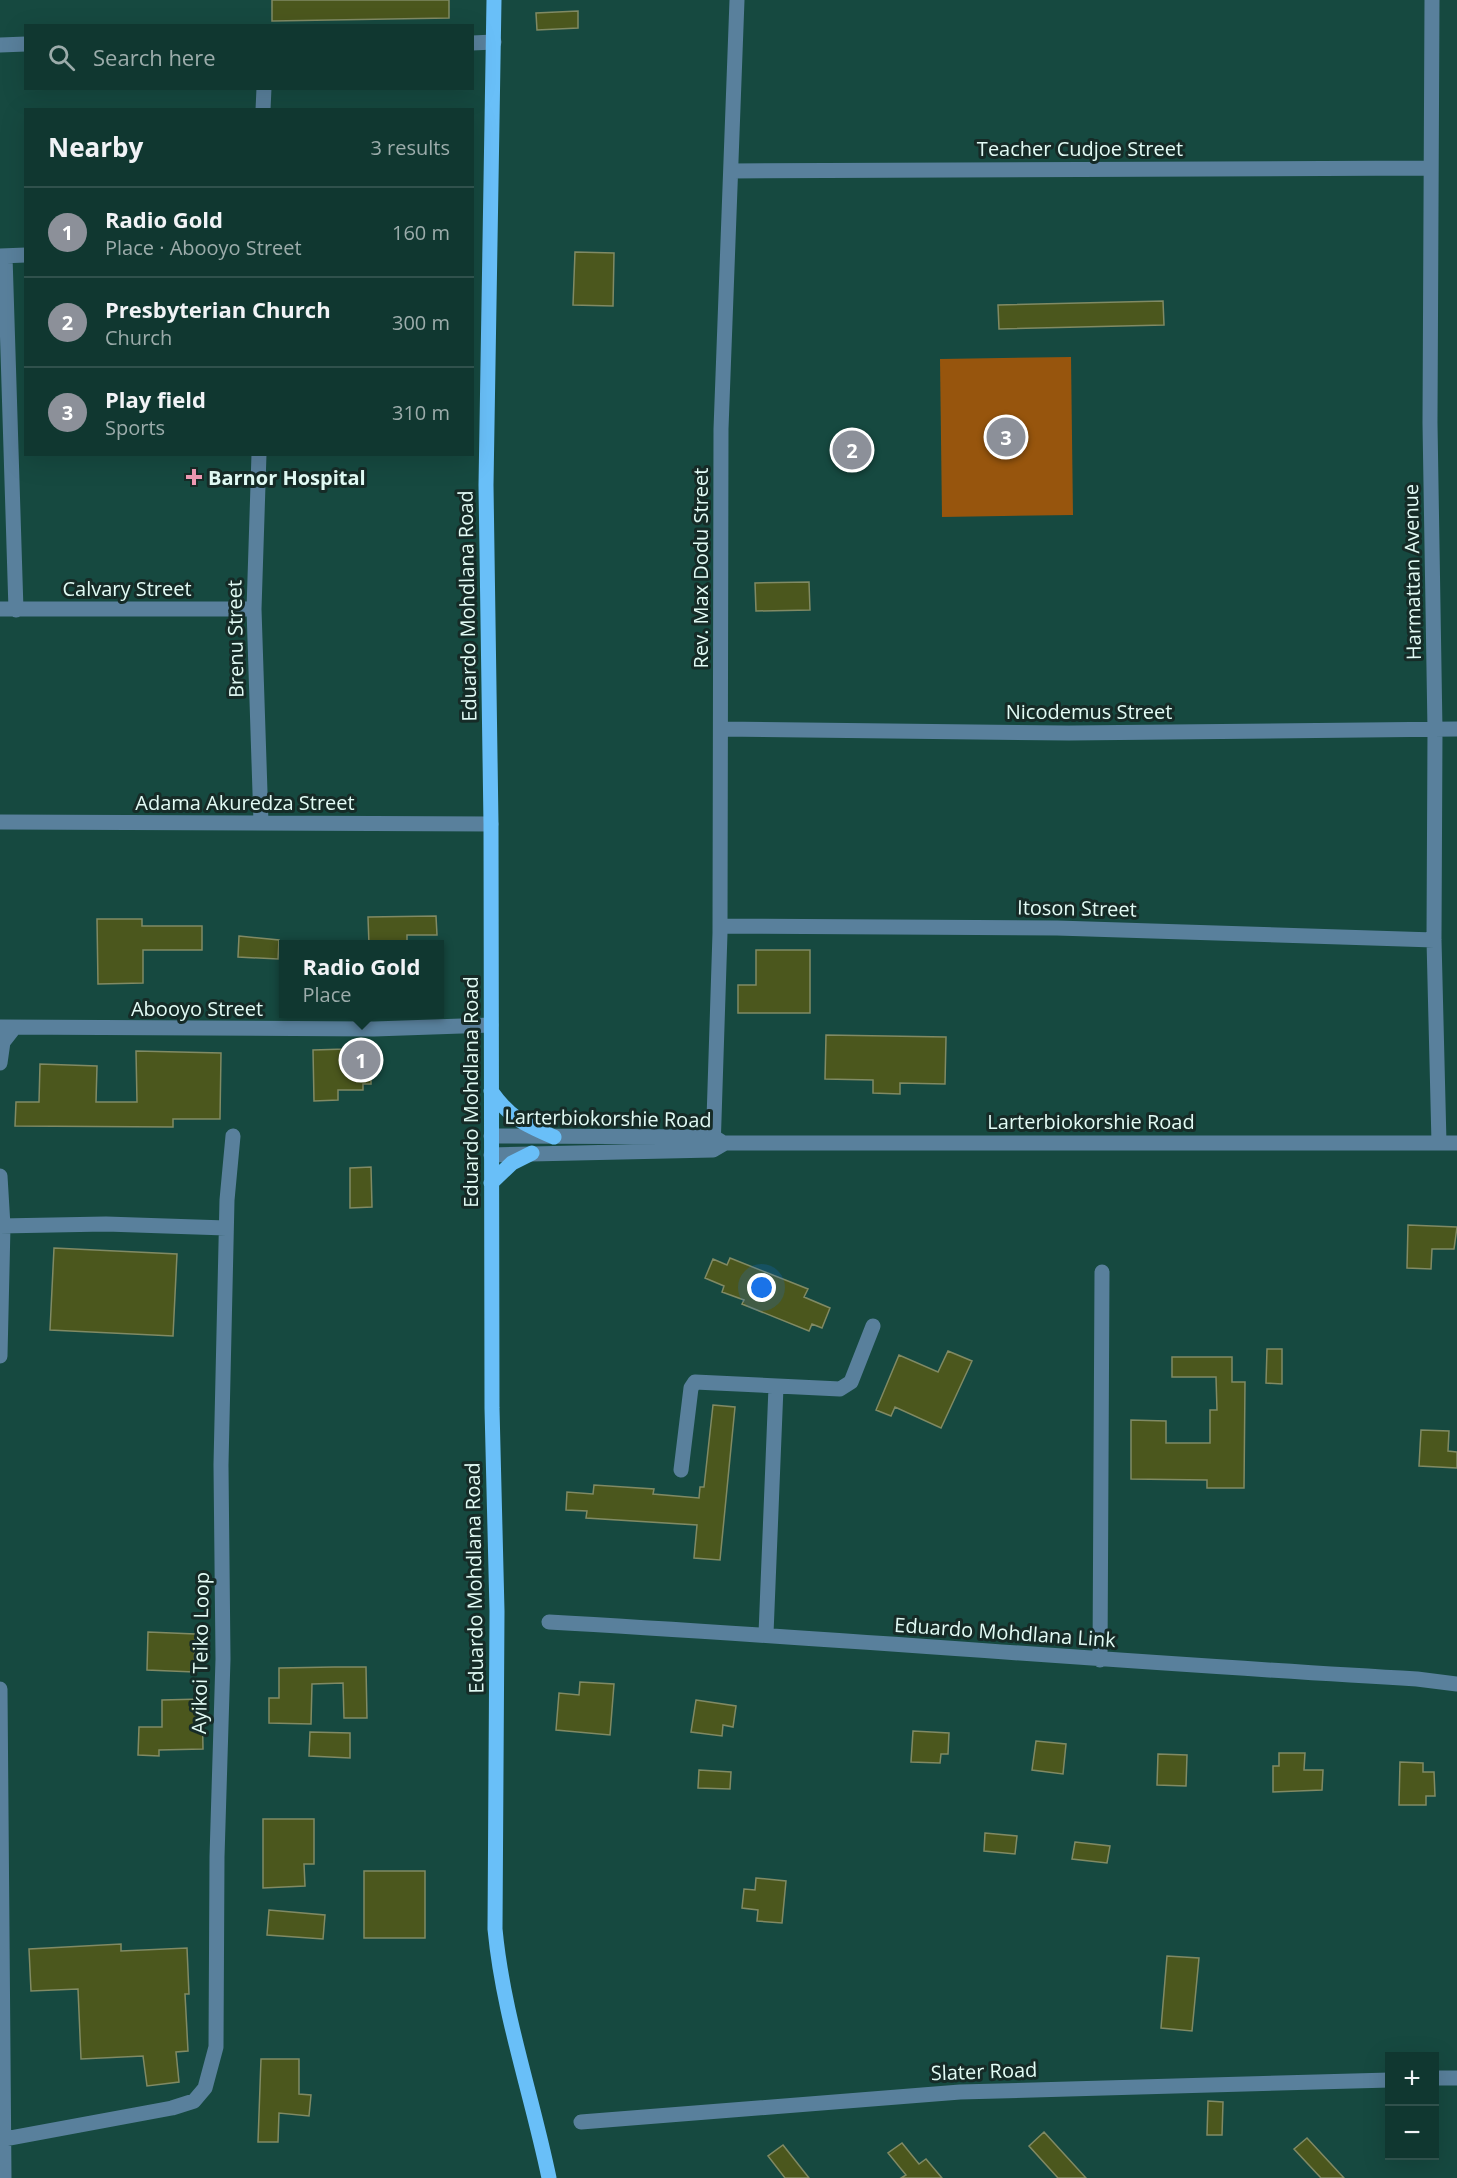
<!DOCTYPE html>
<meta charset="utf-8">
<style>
body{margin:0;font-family:"Open Sans",sans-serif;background:#1e423c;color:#f1f3f6}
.controls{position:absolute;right:18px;bottom:18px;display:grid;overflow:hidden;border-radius:0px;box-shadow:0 6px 24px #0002}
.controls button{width:54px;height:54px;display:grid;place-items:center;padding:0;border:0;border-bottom:2px solid #30514c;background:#103730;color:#f1f3f6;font:30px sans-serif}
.you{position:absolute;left:762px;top:1288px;width:21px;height:21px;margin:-15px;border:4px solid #fff;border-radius:50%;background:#1a73e8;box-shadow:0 0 0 9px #1a73e833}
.badge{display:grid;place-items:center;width:39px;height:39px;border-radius:50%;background:#8c9099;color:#fff;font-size:20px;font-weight:700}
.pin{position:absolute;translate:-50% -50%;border:3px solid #fff;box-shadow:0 2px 6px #0006}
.popup{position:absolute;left:279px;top:940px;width:165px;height:78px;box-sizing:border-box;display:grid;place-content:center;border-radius:0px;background:#103730;filter:drop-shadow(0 2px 4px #0005);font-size:20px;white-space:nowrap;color:#9cacab}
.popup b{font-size:22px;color:#f1f3f6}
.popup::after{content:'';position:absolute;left:50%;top:100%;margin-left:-12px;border:12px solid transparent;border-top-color:#103730}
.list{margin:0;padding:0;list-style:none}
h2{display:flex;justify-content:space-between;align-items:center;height:78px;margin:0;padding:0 24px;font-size:26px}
h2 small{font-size:20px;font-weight:400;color:#9cacab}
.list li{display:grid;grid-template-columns:39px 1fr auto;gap:18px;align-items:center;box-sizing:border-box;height:90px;padding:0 24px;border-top:2px solid #30514c}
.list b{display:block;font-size:22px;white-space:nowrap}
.list p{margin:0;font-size:20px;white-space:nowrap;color:#9cacab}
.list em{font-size:20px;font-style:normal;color:#9cacab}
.icon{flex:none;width:33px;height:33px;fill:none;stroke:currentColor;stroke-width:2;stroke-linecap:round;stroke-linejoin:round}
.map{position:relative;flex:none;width:1457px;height:2178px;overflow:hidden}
.search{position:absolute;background:#103730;box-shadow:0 6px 24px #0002;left:24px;top:24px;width:450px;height:66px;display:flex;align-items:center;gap:15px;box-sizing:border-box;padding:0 21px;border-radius:0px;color:#9cacab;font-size:22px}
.panel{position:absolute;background:#103730;box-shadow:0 6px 24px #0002;left:24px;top:108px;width:450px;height:348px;border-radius:0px}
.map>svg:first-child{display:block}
</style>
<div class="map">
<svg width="1457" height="2178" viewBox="0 0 1457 2178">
<rect width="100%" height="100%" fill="#164940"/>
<!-- green -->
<path fill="#97550d" d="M 1071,357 L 1073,515 L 942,517 L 940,359 Z"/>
<!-- building -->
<path fill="#4b571d" stroke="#808a64" stroke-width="1.5" d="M 272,0 L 449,0 L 449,18 L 272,21 Z
M 578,11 L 578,28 L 537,30 L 536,13 Z
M 575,252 L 614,253 L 613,306 L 573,305 Z
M 1163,301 L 1164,325 L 999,329 L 998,305 Z
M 809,582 L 810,610 L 756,611 L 755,583 Z
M 436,916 L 437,935 L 407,935 L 407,945 L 369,945 L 368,917 Z
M 97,919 L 142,919 L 142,926 L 202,926 L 202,950 L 143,950 L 143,983 L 98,984 Z
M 239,936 L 279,940 L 278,959 L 238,957 Z
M 756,950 L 810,950 L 810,1013 L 738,1013 L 738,985 L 756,985 Z
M 826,1035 L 946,1037 L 945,1084 L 900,1083 L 900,1094 L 873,1093 L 873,1080 L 825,1079 Z
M 346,1045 L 376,1045 L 376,1075 L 371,1075 L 371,1084 L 363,1084 L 363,1090 L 338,1090 L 338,1100 L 314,1101 L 313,1050 L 346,1049 Z
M 136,1051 L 221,1053 L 220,1119 L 173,1119 L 173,1127 L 15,1126 L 16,1102 L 39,1102 L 40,1064 L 97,1066 L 96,1102 L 137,1102 Z
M 371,1167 L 372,1207 L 350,1208 L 350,1168 Z
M 1408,1225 L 1457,1227 L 1454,1249 L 1432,1249 L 1431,1269 L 1407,1268 Z
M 54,1248 L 177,1254 L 173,1336 L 50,1330 Z
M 730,1258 L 808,1289 L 804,1297 L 830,1308 L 822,1328 L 812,1324 L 809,1331 L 742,1304 L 744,1300 L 722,1292 L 724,1286 L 705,1278 L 713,1259 L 727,1265 Z
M 1267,1349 L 1282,1349 L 1282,1384 L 1266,1383 Z
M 948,1351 L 972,1361 L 941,1428 L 895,1407 L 891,1416 L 876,1410 L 899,1355 L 938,1372 Z
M 1172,1357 L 1232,1357 L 1232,1382 L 1245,1382 L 1244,1488 L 1207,1488 L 1207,1480 L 1131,1479 L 1131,1420 L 1166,1421 L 1166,1443 L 1210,1443 L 1210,1410 L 1217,1410 L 1216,1377 L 1172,1377 Z
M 713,1405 L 735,1407 L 720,1560 L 694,1558 L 697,1525 L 586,1518 L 587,1511 L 566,1510 L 567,1492 L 593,1494 L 594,1485 L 654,1489 L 653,1494 L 699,1498 L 700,1487 L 704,1487 Z
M 1421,1430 L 1449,1431 L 1448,1451 L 1457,1452 L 1457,1468 L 1419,1466 Z
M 148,1632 L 195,1634 L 194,1672 L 147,1670 Z
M 334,1667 L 366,1667 L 367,1718 L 344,1718 L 343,1683 L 312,1684 L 311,1724 L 269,1723 L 269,1698 L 279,1698 L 279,1668 Z
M 580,1682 L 614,1684 L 610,1735 L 556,1730 L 559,1693 L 579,1695 Z
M 202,1699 L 203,1749 L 159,1750 L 159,1756 L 138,1755 L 139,1727 L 162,1727 L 162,1700 Z
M 696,1700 L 736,1706 L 733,1727 L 723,1725 L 722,1736 L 691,1732 Z
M 913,1731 L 949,1733 L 948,1754 L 941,1754 L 940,1763 L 911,1762 Z
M 310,1732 L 350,1733 L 350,1758 L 309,1756 Z
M 1036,1741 L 1066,1744 L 1063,1774 L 1032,1770 Z
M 1279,1753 L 1305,1753 L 1304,1770 L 1323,1770 L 1322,1790 L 1273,1792 L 1273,1766 L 1279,1766 Z
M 1158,1754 L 1187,1755 L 1186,1786 L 1157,1785 Z
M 1400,1762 L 1423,1763 L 1423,1772 L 1434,1772 L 1435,1796 L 1426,1796 L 1426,1805 L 1399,1805 Z
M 699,1770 L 731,1772 L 730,1789 L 698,1788 Z
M 263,1819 L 314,1819 L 314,1864 L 304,1864 L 305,1886 L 263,1888 Z
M 985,1833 L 1017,1836 L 1015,1854 L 984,1851 Z
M 1075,1842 L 1110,1846 L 1107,1863 L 1072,1859 Z
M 364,1871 L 425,1871 L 425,1938 L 364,1938 Z
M 756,1878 L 786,1881 L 782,1923 L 757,1921 L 758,1910 L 742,1908 L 744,1889 L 755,1890 Z
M 269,1910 L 325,1915 L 323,1939 L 267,1935 Z
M 121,1944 L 121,1951 L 187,1948 L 189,1994 L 185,1994 L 188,2051 L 176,2052 L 179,2082 L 147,2086 L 143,2056 L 81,2059 L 78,1989 L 31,1991 L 29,1949 Z
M 1167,1956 L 1199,1958 L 1192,2031 L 1161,2028 Z
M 261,2059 L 299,2059 L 299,2094 L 311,2095 L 309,2116 L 279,2113 L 278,2142 L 258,2142 Z
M 1208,2101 L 1223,2102 L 1222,2135 L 1207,2135 Z
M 1044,2132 L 1086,2178 L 1058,2178 L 1029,2146 Z
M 1307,2138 L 1344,2178 L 1321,2178 L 1294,2149 Z
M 902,2143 L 919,2164 L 926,2159 L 942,2178 L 901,2178 L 906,2175 L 888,2153 Z
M 783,2145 L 809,2178 L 785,2178 L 768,2156 Z"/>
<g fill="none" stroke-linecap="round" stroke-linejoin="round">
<!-- minor -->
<path stroke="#59809c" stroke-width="15" d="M 1432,0 L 1430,423 L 1435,730 L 1434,940 L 1439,1143
M 472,43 L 494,42
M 0,45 L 26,44
M 263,110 L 264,88
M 731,171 L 1430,168
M 0,256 L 26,255
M 5,256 L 16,610
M 259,454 L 254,609 L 261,823
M 0,609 L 254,609
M 721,729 L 1069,733 L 1457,729
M 0,822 L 491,824
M 720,926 L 1057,928 L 1434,940
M 0,1027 L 374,1029 L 491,1025
M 0,1063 L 3,1042 L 14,1028
M 491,1136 L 714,1137 L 722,1142
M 713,1150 L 720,933 L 721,429 L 737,0
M 491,1155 L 713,1150 L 725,1143 L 1457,1143
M 0,1176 L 3,1226 L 0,1356
M 0,1226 L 106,1224 L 226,1228
M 681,1470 L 691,1388 L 695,1382 L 840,1389 L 851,1382 L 873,1326
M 549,1622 C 839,1638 1128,1663 1417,1679 L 1457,1684
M 766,1634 L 776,1387
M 1100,1660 L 1102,1272
M 0,1689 L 4,2178
M 1434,2078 L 1457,2078
M 581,2122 L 960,2092 L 1390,2080
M 0,2140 L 172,2108 L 194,2101 L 205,2088 L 216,2047 L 217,1857 L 223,1659 L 221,1465 L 227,1200 L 233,1136"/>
<!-- major -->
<path stroke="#69bff8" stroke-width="15" d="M 494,0 L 486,485 L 491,824 L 492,1408 L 497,1611 L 495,1929 C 503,2014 532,2095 549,2178
M 491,1091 C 510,1118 524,1124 554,1137
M 491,1183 L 512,1163 L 532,1153"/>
</g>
<!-- markers -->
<path fill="#f09ab4" stroke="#162b27" stroke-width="2" d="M191 468h6v6h6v6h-6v6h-6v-6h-6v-6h6z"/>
<g text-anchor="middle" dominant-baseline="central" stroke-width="6" stroke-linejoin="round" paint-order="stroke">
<!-- street labels -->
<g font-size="20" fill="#e2fbf5" stroke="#162b27">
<text x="1080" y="148">Teacher Cudjoe Street</text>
<text transform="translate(700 568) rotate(-90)">Rev. Max Dodu Street</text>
<text transform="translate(1412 572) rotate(-91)">Harmattan Avenue</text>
<text x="127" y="588">Calvary Street</text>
<text transform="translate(467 606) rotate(-91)">Eduardo Mohdlana Road</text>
<text transform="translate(235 639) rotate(-91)">Brenu Street</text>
<text x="1089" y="711">Nicodemus Street</text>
<text x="245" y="802">Adama Akuredza Street</text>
<text transform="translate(1077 908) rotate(1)">Itoson Street</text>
<text x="197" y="1008">Abooyo Street</text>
<text transform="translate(470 1092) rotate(-90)">Eduardo Mohdlana Road</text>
<text transform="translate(608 1118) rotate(1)">Larterbiokorshie Road</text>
<text x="1091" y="1121">Larterbiokorshie Road</text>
<text transform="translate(474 1578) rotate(-91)">Eduardo Mohdlana Road</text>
<text transform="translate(1005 1632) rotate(4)">Eduardo Mohdlana Link</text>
<text transform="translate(200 1653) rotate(-89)">Ayikoi Teiko Loop</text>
<text transform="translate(984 2071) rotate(-2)">Slater Road</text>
</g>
<!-- poi labels -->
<g font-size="20" font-weight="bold" fill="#e2fbf5" stroke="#162b27" text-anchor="start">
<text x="208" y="477">Barnor Hospital</text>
</g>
</g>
</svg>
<div class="controls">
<button>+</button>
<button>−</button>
</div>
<div class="you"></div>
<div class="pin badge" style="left:361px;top:1060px">1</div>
<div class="popup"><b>Radio Gold</b>Place</div>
<div class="pin badge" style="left:852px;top:450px">2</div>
<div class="pin badge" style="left:1006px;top:437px">3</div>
<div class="search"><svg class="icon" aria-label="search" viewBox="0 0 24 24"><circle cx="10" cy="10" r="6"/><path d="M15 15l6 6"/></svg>Search here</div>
<section class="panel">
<h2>Nearby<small>3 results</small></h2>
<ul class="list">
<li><span class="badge">1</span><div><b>Radio Gold</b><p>Place · Abooyo Street</p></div><em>160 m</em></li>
<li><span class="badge">2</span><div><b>Presbyterian Church</b><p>Church</p></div><em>300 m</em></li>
<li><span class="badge">3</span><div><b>Play field</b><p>Sports</p></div><em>310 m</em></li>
</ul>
</section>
</div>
